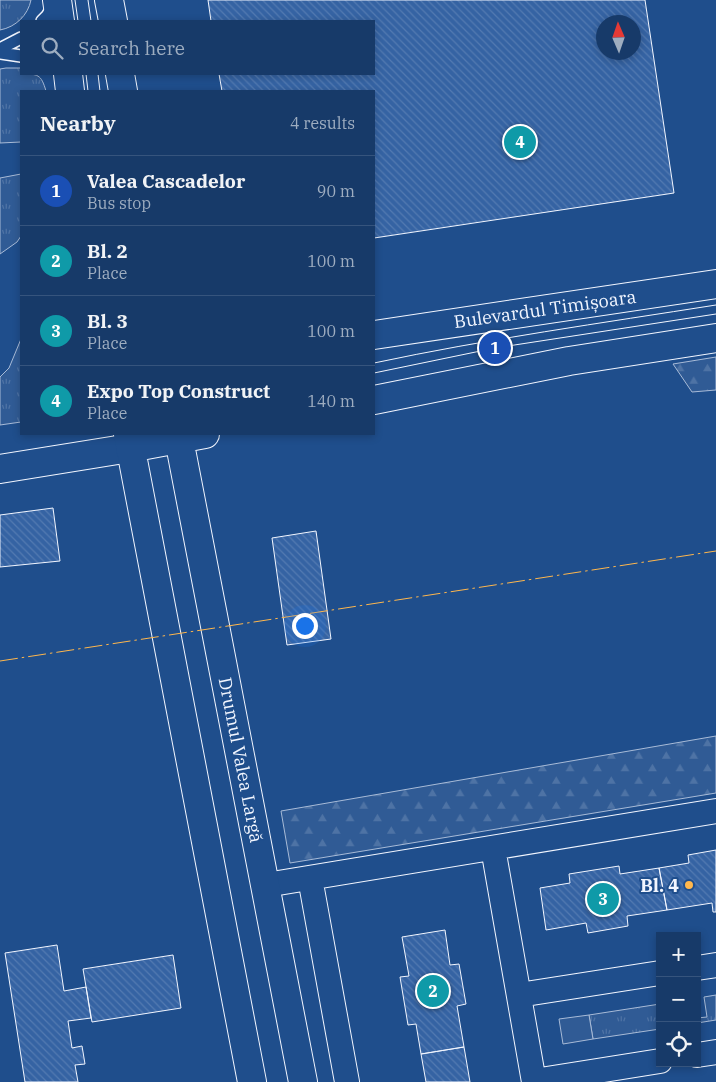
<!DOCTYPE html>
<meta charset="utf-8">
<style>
body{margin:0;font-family:"IBM Plex Serif",serif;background:#20416f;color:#f1f3f6}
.controls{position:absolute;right:15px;bottom:15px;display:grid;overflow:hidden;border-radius:0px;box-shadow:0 2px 8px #0003}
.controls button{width:45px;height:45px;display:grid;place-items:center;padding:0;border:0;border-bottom:1px solid #36547d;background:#173a69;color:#f1f3f6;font:25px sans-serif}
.compass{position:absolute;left:596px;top:15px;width:45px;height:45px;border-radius:50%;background:#173a69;box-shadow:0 2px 8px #0003;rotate:358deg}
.you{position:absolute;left:304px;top:625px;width:18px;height:18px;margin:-12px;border:4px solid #fff;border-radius:50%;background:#1a73e8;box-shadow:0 0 0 8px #1a73e833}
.badge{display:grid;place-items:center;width:32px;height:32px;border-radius:50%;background:#ea580c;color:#fff;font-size:16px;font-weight:700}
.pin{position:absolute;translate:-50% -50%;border:2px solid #fff;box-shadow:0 1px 5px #0006}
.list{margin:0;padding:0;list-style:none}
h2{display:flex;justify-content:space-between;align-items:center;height:65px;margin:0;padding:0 20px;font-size:21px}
h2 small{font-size:16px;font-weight:400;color:#9eadc0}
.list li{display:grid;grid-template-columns:32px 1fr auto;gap:15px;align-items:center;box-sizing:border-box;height:70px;padding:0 20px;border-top:1px solid #36547d}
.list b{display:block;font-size:19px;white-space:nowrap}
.list p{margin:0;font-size:16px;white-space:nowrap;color:#9eadc0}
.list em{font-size:16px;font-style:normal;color:#9eadc0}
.icon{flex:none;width:28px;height:28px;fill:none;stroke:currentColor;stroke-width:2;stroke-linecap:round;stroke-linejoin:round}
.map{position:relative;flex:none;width:716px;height:1082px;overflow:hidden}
.search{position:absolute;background:#173a69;box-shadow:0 2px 8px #0003;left:20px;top:20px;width:355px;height:55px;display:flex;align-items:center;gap:12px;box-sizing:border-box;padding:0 18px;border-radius:0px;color:#9eadc0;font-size:19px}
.panel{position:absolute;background:#173a69;box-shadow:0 2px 8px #0003;left:20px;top:90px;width:355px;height:345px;border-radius:0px}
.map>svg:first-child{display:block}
</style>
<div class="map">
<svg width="716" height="1082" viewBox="0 0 716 1082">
<defs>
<pattern id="grass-tufts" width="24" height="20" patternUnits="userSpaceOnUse" patternTransform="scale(1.25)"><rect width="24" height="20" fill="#305b95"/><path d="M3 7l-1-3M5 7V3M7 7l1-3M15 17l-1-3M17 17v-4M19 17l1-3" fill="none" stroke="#4e73a5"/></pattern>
<pattern id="forest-firs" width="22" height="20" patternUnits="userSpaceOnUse" patternTransform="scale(1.25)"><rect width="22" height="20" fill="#305b95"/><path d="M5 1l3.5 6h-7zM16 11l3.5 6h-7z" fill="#4e73a5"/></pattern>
<pattern id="building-back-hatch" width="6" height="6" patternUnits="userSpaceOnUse" patternTransform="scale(1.25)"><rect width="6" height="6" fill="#3563a3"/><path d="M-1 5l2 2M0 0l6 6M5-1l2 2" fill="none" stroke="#537ab1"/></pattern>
</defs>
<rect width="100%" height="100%" fill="#1f4e8c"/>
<!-- grass -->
<path fill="url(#grass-tufts)" stroke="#a8bbd7" d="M 0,0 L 31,0 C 28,15 16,27 0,30 Z
M 6,68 L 21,68 L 21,74 C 38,74 41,74 46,91 L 21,91 L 21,142 L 0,143 L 0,69 Z
M 21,174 L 21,236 L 17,242 L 0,254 L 0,178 Z
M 21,339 L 21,422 L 0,425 L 0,377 L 9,368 Z
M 716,995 L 716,1020 L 697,1023 L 697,1018 L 707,1017 L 704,997 Z
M 660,1004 L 660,1029 L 593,1039 L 589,1015 Z"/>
<!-- forest -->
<path fill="url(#forest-firs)" stroke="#a8bbd7" d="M 716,357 L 716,390 L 692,392 L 673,364 Z
M 716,736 L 716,793 L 290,863 L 281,811 Z"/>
<!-- built -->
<path fill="#305b95" stroke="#a8bbd7" d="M 589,1015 L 593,1039 L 563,1044 L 559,1019 Z"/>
<!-- building -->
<path fill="url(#building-back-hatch)" stroke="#f2f6ff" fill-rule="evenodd" d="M 208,0 L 645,0 L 674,193 L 374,238 L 374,91 L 222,91 L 219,74 L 374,74 L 374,21 L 211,21 ZM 604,22 L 634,22 L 634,52 L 604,52 Z
M 53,508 L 60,561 L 0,567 L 0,515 Z
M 316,531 L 331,639 L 287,645 L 272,538 Z
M 716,850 L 716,912 L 713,912 L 712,903 L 667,910 L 659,868 L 689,863 L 688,855 Z
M 619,866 L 620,874 L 659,868 L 667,910 L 627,916 L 628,926 L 588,933 L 586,923 L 546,930 L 540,888 L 570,883 L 569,874 Z
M 445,930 L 450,965 L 459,964 L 466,1004 L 457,1006 L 464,1047 L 421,1054 L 416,1024 L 408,1025 L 400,977 L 409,976 L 402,937 Z
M 57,945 L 64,991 L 86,987 L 91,1018 L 68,1021 L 72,1048 L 82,1046 L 85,1064 L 75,1065 L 78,1082 L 25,1082 L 5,953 Z
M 173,955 L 181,1008 L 92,1022 L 83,969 Z
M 464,1047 L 470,1082 L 426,1082 L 421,1054 Z"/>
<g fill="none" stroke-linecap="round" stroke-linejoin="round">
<!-- service casing -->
<g stroke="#f2f6ff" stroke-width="14">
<path id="service" d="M 42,21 L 47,16 L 53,6
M 0,49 L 21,38
M 0,53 L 21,56"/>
</g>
<!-- minor casing -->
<g stroke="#f2f6ff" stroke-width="26">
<path id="minor" d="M 493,848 L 534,1082
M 310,878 L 347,1082
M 266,885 L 716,811
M 697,968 L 716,965
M 519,995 L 660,973
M 697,1055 L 716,1052
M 534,1081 L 660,1061"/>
</g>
<!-- tertiary casing -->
<g stroke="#f2f6ff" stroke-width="30">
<path id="tertiary" d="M 0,469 L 130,448"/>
</g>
<!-- secondary casing -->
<g stroke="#f2f6ff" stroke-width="30">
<path id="secondary" d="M 57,0 L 60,21
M 109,0 L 113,21
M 68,74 L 70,91
M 120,74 L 123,91
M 374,335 L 716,284
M 374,400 L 569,361 L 716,338
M 128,434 L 252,1082
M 178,434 L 303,1082
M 130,448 L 205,434"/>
</g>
<!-- service -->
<use href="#service" stroke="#1f4e8c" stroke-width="11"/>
<!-- minor -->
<use href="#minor" stroke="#1f4e8c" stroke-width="24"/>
<!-- tertiary -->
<use href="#tertiary" stroke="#1f4e8c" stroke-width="28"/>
<!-- secondary -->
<use href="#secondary" stroke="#1f4e8c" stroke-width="28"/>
<!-- tram -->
<path stroke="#f2f6ff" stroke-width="1" d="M 75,0 L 78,21
M 88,0 L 91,21
M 86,74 L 88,91
M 98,74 L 100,91
M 374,363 C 487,339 602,323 716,305
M 374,373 L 495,348 L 716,314"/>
<!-- power -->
<path stroke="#ffb74d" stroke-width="1" stroke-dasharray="18 4 2.5 4" stroke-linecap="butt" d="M 0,661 L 716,551"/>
</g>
<!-- markers -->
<circle fill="#ffb74d" stroke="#1f4e8c" stroke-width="2" cx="689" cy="885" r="5"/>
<g text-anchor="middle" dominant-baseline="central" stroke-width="4" stroke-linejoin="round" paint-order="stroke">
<!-- street labels -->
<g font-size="18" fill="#f2f6ff" stroke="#1f4e8c">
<text transform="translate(545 309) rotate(-8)">Bulevardul Timișoara</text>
<text transform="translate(241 760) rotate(79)">Drumul Valea Largă</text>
</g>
<!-- poi labels -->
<g font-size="18" font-weight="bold" fill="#f2f6ff" stroke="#1f4e8c" text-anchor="end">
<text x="679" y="885">Bl. 4</text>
</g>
</g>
</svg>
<div class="controls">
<button>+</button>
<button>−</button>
<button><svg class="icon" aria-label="locate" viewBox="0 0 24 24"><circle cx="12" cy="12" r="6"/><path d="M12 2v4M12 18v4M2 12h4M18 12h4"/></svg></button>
</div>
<svg class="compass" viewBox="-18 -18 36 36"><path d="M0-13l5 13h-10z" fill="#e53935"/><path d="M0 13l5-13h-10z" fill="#9eadc0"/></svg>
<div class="you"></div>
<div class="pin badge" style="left:495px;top:348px;background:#1a4fb4">1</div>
<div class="pin badge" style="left:433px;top:991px;background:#0f9aa8">2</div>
<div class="pin badge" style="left:603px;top:899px;background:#0f9aa8">3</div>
<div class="pin badge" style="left:520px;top:142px;background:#0f9aa8">4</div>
<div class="search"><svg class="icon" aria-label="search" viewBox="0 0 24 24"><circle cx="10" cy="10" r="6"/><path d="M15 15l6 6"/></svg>Search here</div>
<section class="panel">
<h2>Nearby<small>4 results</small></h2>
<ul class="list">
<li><span class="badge" style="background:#1a4fb4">1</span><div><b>Valea Cascadelor</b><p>Bus stop</p></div><em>90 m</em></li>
<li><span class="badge" style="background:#0f9aa8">2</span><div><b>Bl. 2</b><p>Place</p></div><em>100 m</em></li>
<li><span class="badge" style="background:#0f9aa8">3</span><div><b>Bl. 3</b><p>Place</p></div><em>100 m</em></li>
<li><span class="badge" style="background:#0f9aa8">4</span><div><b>Expo Top Construct</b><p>Place</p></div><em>140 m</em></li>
</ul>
</section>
</div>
